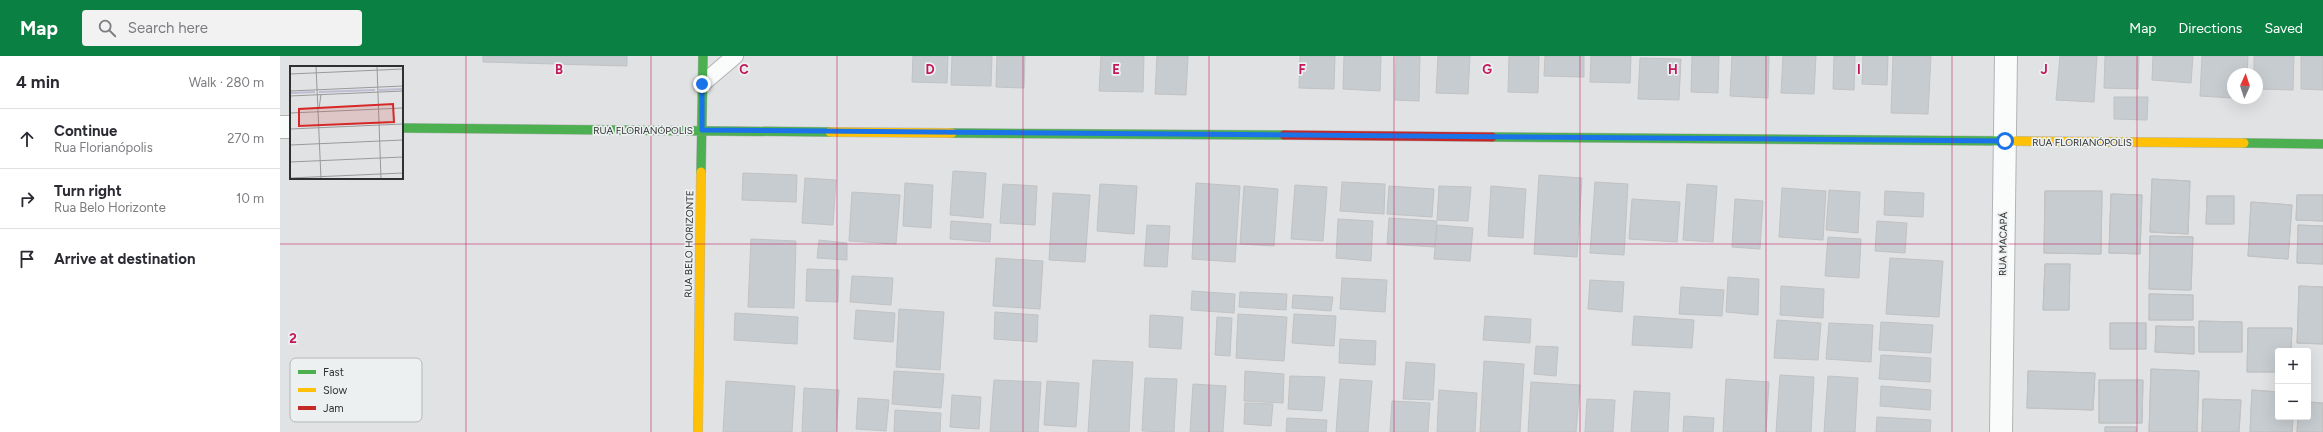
<!DOCTYPE html>
<meta charset="utf-8">
<style>
body{margin:0;font-family:Figtree,sans-serif;background:#f2f2f3;color:#2b2b33}
.controls{position:absolute;right:12px;bottom:12px;display:grid;overflow:hidden;border-radius:4px;box-shadow:0 4px 16px #0002}
.controls button{width:36px;height:36px;display:grid;place-items:center;padding:0;border:0;border-bottom:1px solid #e1e1e2;background:#fff;color:#2b2b33;font:20px sans-serif}
.compass{position:absolute;left:1947px;top:12px;width:36px;height:36px;border-radius:50%;background:#fff;box-shadow:0 4px 16px #0002;rotate:3deg}
.stop{position:absolute;width:12px;height:12px;margin:-9px;border:3px solid #1a73e8;border-radius:50%;background:#fff}
.stop.end{background:#1a73e8;border-color:#fff;box-shadow:0 1px 4px #0008}
.list{margin:0;padding:0;list-style:none}
h2{display:flex;justify-content:space-between;align-items:center;height:52px;margin:0;padding:0 16px;font-size:17px}
h2 small{font-size:13px;font-weight:400;color:#7c7c81}
.list li{display:grid;grid-template-columns:26px 1fr auto;gap:12px;align-items:center;box-sizing:border-box;height:60px;padding:0 16px;border-top:1px solid #e1e1e2}
.list b{display:block;font-size:15px;white-space:nowrap}
.list p{margin:0;font-size:13px;white-space:nowrap;color:#7c7c81}
.list em{font-size:13px;font-style:normal;color:#7c7c81}
.icon{flex:none;width:22px;height:22px;fill:none;stroke:currentColor;stroke-width:2;stroke-linecap:round;stroke-linejoin:round}
.map{position:relative;flex:none;width:2043px;height:376px;overflow:hidden}
header{display:flex;align-items:center;gap:24px;box-sizing:border-box;height:56px;padding:0 20px;background:#0b8043;color:#fff}
header strong{font-size:19px}
nav{display:flex;gap:22px;margin-inline-start:auto;font-size:14px}
.search{width:280px;height:36px;background:#f2f2f3;display:flex;align-items:center;gap:10px;box-sizing:border-box;padding:0 14px;border-radius:4px;color:#7c7c81;font-size:15px}
main{display:flex}
aside{flex:1;background:#fff}
.map>svg:first-child{display:block}
</style>
<header>
<strong>Map</strong>
<div class="search"><svg class="icon" aria-label="search" viewBox="0 0 24 24"><circle cx="10" cy="10" r="6"/><path d="M15 15l6 6"/></svg>Search here</div>
<nav><a>Map</a><a>Directions</a><a>Saved</a></nav>
</header>
<main>
<aside>
<h2>4 min<small>Walk · 280 m</small></h2>
<ul class="list">
<li><svg class="icon" aria-label="ahead" viewBox="0 0 24 24"><path d="M12 20V5M6 11l6-6 6 6"/></svg><div><b>Continue</b><p>Rua Florianópolis</p></div><em>270 m</em></li>
<li><svg class="icon" aria-label="right" viewBox="0 0 24 24"><path d="M7 20v-9h11M14 6l5 5-5 5"/></svg><div><b>Turn right</b><p>Rua Belo Horizonte</p></div><em>10 m</em></li>
<li><svg class="icon" aria-label="arrive" viewBox="0 0 24 24"><path d="M6 21V4h12l-3 4 3 4H6"/></svg><div><b>Arrive at destination</b></div></li>
</ul>
</aside>
<div class="map">
<svg width="2043" height="376" viewBox="0 0 2043 376">
<rect width="100%" height="100%" fill="#e0e2e3"/>
<!-- building -->
<path fill="#c7ccd0" stroke="#c1c2c3" d="M 203,0 L 347,0 L 347,10 L 203,6 Z
M 633,0 L 668,0 L 667,27 L 632,26 Z
M 672,0 L 712,0 L 711,30 L 671,29 Z
M 717,0 L 745,0 L 744,32 L 716,31 Z
M 821,0 L 864,0 L 863,36 L 819,35 Z
M 877,0 L 908,0 L 906,39 L 875,38 Z
M 1020,0 L 1055,0 L 1054,33 L 1019,32 Z
M 1064,0 L 1101,0 L 1100,35 L 1063,33 Z
M 1116,0 L 1140,0 L 1139,45 L 1115,44 Z
M 1158,0 L 1190,0 L 1188,38 L 1156,37 Z
M 1229,0 L 1259,0 L 1258,37 L 1228,36 Z
M 1265,0 L 1304,0 L 1304,21 L 1264,20 Z
M 1311,0 L 1351,0 L 1350,27 L 1310,26 Z
M 1412,0 L 1439,0 L 1438,37 L 1411,36 Z
M 1452,0 L 1489,0 L 1488,42 L 1450,40 Z
M 1503,0 L 1536,0 L 1534,38 L 1501,37 Z
M 1554,0 L 1575,0 L 1574,34 L 1553,33 Z
M 1583,0 L 1608,0 L 1607,29 L 1582,28 Z
M 1613,0 L 1651,0 L 1648,58 L 1611,57 Z
M 1780,0 L 1817,0 L 1814,46 L 1776,44 Z
M 1825,0 L 1859,0 L 1858,33 L 1824,32 Z
M 1873,0 L 1913,0 L 1911,27 L 1872,24 Z
M 1922,0 L 1968,0 L 1967,18 L 1953,18 L 1953,42 L 1920,40 Z
M 1974,0 L 2014,0 L 2013,34 L 1977,33 L 1977,18 L 1974,18 Z
M 2021,0 L 2043,0 L 2043,34 L 2021,33 Z
M 1360,2 L 1401,3 L 1399,44 L 1358,43 Z
M 1834,41 L 1868,41 L 1867,64 L 1834,63 Z
M 673,115 L 706,117 L 703,162 L 670,159 Z
M 463,117 L 517,119 L 516,146 L 462,144 Z
M 1259,119 L 1302,122 L 1297,201 L 1254,198 Z
M 525,122 L 556,124 L 553,169 L 522,167 Z
M 1872,123 L 1910,125 L 1908,178 L 1870,176 Z
M 1872,123 L 1910,125 L 1908,178 L 1870,176 Z
M 1062,126 L 1105,128 L 1104,158 L 1060,155 Z
M 1315,126 L 1348,128 L 1344,199 L 1310,197 Z
M 625,127 L 653,129 L 651,172 L 623,170 Z
M 916,127 L 960,130 L 955,206 L 912,203 Z
M 723,128 L 757,130 L 755,169 L 720,167 Z
M 820,128 L 857,130 L 854,178 L 817,175 Z
M 1407,128 L 1437,130 L 1433,186 L 1403,184 Z
M 1015,129 L 1047,131 L 1043,185 L 1011,183 Z
M 964,130 L 998,133 L 994,190 L 960,188 Z
M 1109,130 L 1154,133 L 1152,161 L 1107,158 Z
M 1159,130 L 1191,131 L 1188,165 L 1157,164 Z
M 1211,130 L 1246,133 L 1243,182 L 1208,180 Z
M 1502,132 L 1546,135 L 1543,184 L 1499,181 Z
M 1549,134 L 1580,136 L 1578,177 L 1546,174 Z
M 1605,135 L 1644,137 L 1643,161 L 1604,159 Z
M 1765,135 L 1822,135 L 1821,198 L 1764,197 Z
M 1765,135 L 1822,135 L 1821,198 L 1764,197 Z
M 572,136 L 620,139 L 616,188 L 569,185 Z
M 773,137 L 810,139 L 805,206 L 769,204 Z
M 1831,138 L 1862,139 L 1860,198 L 1829,197 Z
M 1831,138 L 1862,139 L 1860,198 L 1829,197 Z
M 2017,139 L 2043,139 L 2043,165 L 2016,164 Z
M 2017,139 L 2043,139 L 2043,165 L 2016,164 Z
M 1927,140 L 1954,140 L 1954,168 L 1926,168 Z
M 1927,140 L 1954,140 L 1954,168 L 1926,168 Z
M 1352,143 L 1400,146 L 1397,186 L 1349,183 Z
M 1455,143 L 1483,145 L 1480,193 L 1452,191 Z
M 1971,146 L 2012,149 L 2008,203 L 1968,200 Z
M 1971,146 L 2012,149 L 2008,203 L 1968,200 Z
M 1109,162 L 1157,165 L 1155,191 L 1107,188 Z
M 1058,163 L 1093,165 L 1091,205 L 1056,202 Z
M 671,165 L 711,168 L 710,186 L 670,183 Z
M 1597,165 L 1627,167 L 1625,197 L 1595,195 Z
M 867,169 L 890,170 L 887,211 L 864,210 Z
M 1157,169 L 1193,172 L 1190,205 L 1154,203 Z
M 2018,169 L 2043,170 L 2043,208 L 2017,207 Z
M 2018,169 L 2043,170 L 2043,208 L 2017,207 Z
M 1870,180 L 1913,181 L 1911,234 L 1869,233 Z
M 1870,180 L 1913,181 L 1911,234 L 1869,233 Z
M 1548,181 L 1581,183 L 1579,222 L 1545,220 Z
M 471,183 L 516,185 L 514,252 L 468,251 Z
M 539,184 L 567,187 L 567,204 L 537,202 Z
M 716,202 L 763,205 L 760,253 L 713,250 Z
M 1610,202 L 1663,205 L 1659,261 L 1606,258 Z
M 1765,208 L 1790,208 L 1789,254 L 1763,254 Z
M 1765,208 L 1790,208 L 1789,254 L 1763,254 Z
M 527,213 L 559,214 L 558,246 L 526,245 Z
M 572,220 L 613,222 L 611,249 L 570,246 Z
M 1448,221 L 1479,223 L 1478,259 L 1446,256 Z
M 1062,222 L 1107,224 L 1105,256 L 1060,253 Z
M 1310,224 L 1344,226 L 1342,256 L 1308,253 Z
M 1501,230 L 1544,233 L 1543,262 L 1500,259 Z
M 2019,230 L 2043,231 L 2043,288 L 2017,287 Z
M 2019,230 L 2043,231 L 2043,288 L 2017,287 Z
M 1401,231 L 1444,234 L 1442,260 L 1399,258 Z
M 912,235 L 955,238 L 954,257 L 911,254 Z
M 960,236 L 1007,238 L 1006,254 L 959,251 Z
M 1869,238 L 1913,239 L 1913,264 L 1869,264 Z
M 1869,238 L 1913,239 L 1913,264 L 1869,264 Z
M 1013,239 L 1053,241 L 1051,255 L 1012,252 Z
M 619,253 L 664,256 L 660,314 L 616,311 Z
M 576,254 L 615,257 L 613,286 L 574,283 Z
M 715,256 L 758,259 L 757,286 L 714,283 Z
M 455,257 L 518,261 L 517,288 L 454,284 Z
M 958,258 L 1007,261 L 1004,305 L 956,302 Z
M 1014,258 L 1056,260 L 1054,290 L 1012,287 Z
M 870,259 L 903,261 L 901,293 L 869,291 Z
M 1205,260 L 1251,263 L 1250,287 L 1203,284 Z
M 1354,260 L 1414,264 L 1412,292 L 1352,289 Z
M 937,261 L 952,262 L 950,300 L 935,299 Z
M 1497,264 L 1541,267 L 1538,304 L 1494,302 Z
M 1919,265 L 1962,266 L 1962,296 L 1919,296 Z
M 1919,265 L 1962,266 L 1962,296 L 1919,296 Z
M 1601,266 L 1653,269 L 1651,297 L 1599,294 Z
M 1549,267 L 1593,269 L 1591,306 L 1546,303 Z
M 1830,267 L 1866,267 L 1866,293 L 1830,293 Z
M 1830,267 L 1866,267 L 1866,293 L 1830,293 Z
M 1876,270 L 1914,271 L 1914,298 L 1875,296 Z
M 1876,270 L 1914,271 L 1914,298 L 1875,296 Z
M 1968,272 L 2012,272 L 2011,295 L 1998,295 L 1998,316 L 1967,316 Z
M 1968,272 L 2012,272 L 2011,295 L 1998,295 L 1998,316 L 1967,316 Z
M 1060,283 L 1096,285 L 1095,309 L 1059,307 Z
M 1256,290 L 1278,291 L 1276,320 L 1254,318 Z
M 1601,299 L 1651,302 L 1650,326 L 1599,323 Z
M 813,304 L 853,306 L 849,376 L 808,376 Z
M 1204,305 L 1244,308 L 1240,376 L 1200,376 Z
M 1126,306 L 1155,308 L 1153,344 L 1123,343 Z
M 1871,313 L 1919,315 L 1917,376 L 1869,376 Z
M 1871,313 L 1919,315 L 1917,376 L 1869,376 Z
M 614,315 L 664,318 L 661,352 L 612,348 Z
M 965,315 L 1004,318 L 1003,347 L 964,345 Z
M 1748,315 L 1815,317 L 1813,354 L 1747,352 Z
M 1748,315 L 1815,317 L 1813,354 L 1747,352 Z
M 1500,319 L 1534,321 L 1531,376 L 1496,376 Z
M 1010,320 L 1045,321 L 1042,355 L 1008,353 Z
M 1548,320 L 1578,322 L 1575,376 L 1544,376 Z
M 865,322 L 897,323 L 894,376 L 862,375 Z
M 1060,323 L 1092,325 L 1088,376 L 1056,376 Z
M 1446,323 L 1489,326 L 1486,376 L 1443,376 Z
M 714,324 L 761,326 L 758,376 L 710,376 Z
M 1819,324 L 1863,324 L 1862,367 L 1819,367 Z
M 1819,324 L 1863,324 L 1862,367 L 1819,367 Z
M 446,325 L 515,330 L 512,376 L 443,376 Z
M 767,325 L 799,327 L 796,371 L 764,369 Z
M 1251,326 L 1300,329 L 1296,376 L 1248,376 Z
M 913,328 L 946,330 L 943,376 L 910,376 Z
M 1601,330 L 1651,334 L 1650,354 L 1600,350 Z
M 524,332 L 559,334 L 556,376 L 522,376 Z
M 1159,334 L 1197,337 L 1195,376 L 1157,376 Z
M 1972,334 L 1998,336 L 1998,361 L 2013,361 L 2012,376 L 1970,376 Z
M 1972,334 L 1998,336 L 1998,361 L 2013,361 L 2012,376 L 1970,376 Z
M 1354,335 L 1390,337 L 1388,376 L 1351,376 Z
M 672,339 L 701,341 L 699,373 L 670,371 Z
M 578,342 L 609,344 L 606,375 L 576,373 Z
M 1307,343 L 1335,344 L 1333,376 L 1305,376 Z
M 1923,343 L 1961,344 L 1959,376 L 1922,376 Z
M 1923,343 L 1961,344 L 1959,376 L 1922,376 Z
M 1112,345 L 1150,347 L 1148,376 L 1110,376 Z
M 2028,346 L 2043,347 L 2043,376 L 2017,376 L 2018,361 L 2028,361 Z
M 2028,346 L 2043,347 L 2043,376 L 2017,376 L 2018,361 L 2028,361 Z
M 965,347 L 993,348 L 991,370 L 964,368 Z
M 615,354 L 661,357 L 660,376 L 614,376 Z
M 1404,360 L 1434,362 L 1433,376 L 1403,376 Z
M 1597,361 L 1651,364 L 1650,376 L 1596,376 Z
M 1007,362 L 1047,364 L 1046,376 L 1006,376 Z
M 1825,371 L 1856,371 L 1856,376 L 1825,376 Z
M 1825,371 L 1856,371 L 1856,376 L 1825,376 Z"/>
<g fill="none" stroke-linecap="round" stroke-linejoin="round">
<!-- lane casing -->
<g stroke="#b2b4b4" stroke-width="18">
<path id="lane" d="M 422,28 L 455,0"/>
</g>
<!-- street casing -->
<g stroke="#b2b4b4" stroke-width="24">
<path id="street" d="M 0,71 L 11,71
M 1721,376 L 1726,0"/>
</g>
<!-- fast casing -->
<g stroke="#b2b4b4" stroke-width="10">
<path id="fast" d="M 122,72 L 550,76
M 672,77 L 1004,79
M 1212,81 L 1731,85
M 1964,87 L 2043,88
M 421,116 L 423,0"/>
</g>
<!-- slow casing -->
<g stroke="#b2b4b4" stroke-width="10">
<path id="slow" d="M 550,76 L 672,77
M 1731,85 L 1964,87
M 418,376 L 421,116"/>
</g>
<!-- jam casing -->
<g stroke="#b2b4b4" stroke-width="10">
<path id="jam" d="M 1004,79 L 1212,81"/>
</g>
<!-- lane -->
<use href="#lane" stroke="#fafbfb" stroke-width="16"/>
<!-- street -->
<use href="#street" stroke="#fafbfb" stroke-width="22"/>
<!-- fast -->
<use href="#fast" stroke="#4caf50" stroke-width="9"/>
<!-- slow -->
<use href="#slow" stroke="#ffc107" stroke-width="9"/>
<!-- jam -->
<use href="#jam" stroke="#c62828" stroke-width="9"/>
</g>
<g fill="none" stroke-linecap="round" stroke-linejoin="round">
<!-- route -->
<path stroke="#1a73e8" stroke-width="5" d="M 422,28 L 422,74 L 1725,85"/>
</g>
<!-- grid -->
<path fill="none" stroke="#c2185b" stroke-width="1" stroke-opacity="0.55" d="M 186,0 L 186,376M 371,0 L 371,376M 557,0 L 557,376M 743,0 L 743,376M 929,0 L 929,376M 1114,0 L 1114,376M 1300,0 L 1300,376M 1486,0 L 1486,376M 1672,0 L 1672,376M 1857,0 L 1857,376M 0,188 L 2043,188"/>
<g text-anchor="middle" dominant-baseline="central" stroke-width="3.5" stroke-linejoin="round" paint-order="stroke">
<!-- street labels -->
<g font-size="10" fill="#2f3030" stroke="#edf0f1">
<text x="363" y="74">RUA FLORIANÓPOLIS</text>
<text x="1802" y="86">RUA FLORIANÓPOLIS</text>
<text transform="translate(409 188) rotate(-89)">RUA BELO HORIZONTE</text>
<text transform="translate(1723 188) rotate(-89)">RUA MACAPÁ</text>
</g>
</g>
<!-- overview -->
<g transform="translate(10 10)">
<rect width="113" height="113" fill="#e0e2e3"/>
<path fill="none" stroke="#bcbdd2" stroke-width="2" d="M 89,24 L 113,23M 29,26 L 85,24M 0,27 L 25,26"/>
<path fill="none" stroke="#999b9b" stroke-width="1" d="M 26,0 L 31,113M 87,0 L 91,113M 0,8 L 113,3M 0,25 L 113,20M 0,30 L 113,25M 29,43 L 31,28M 0,47 L 113,42M 0,63 L 113,58M 0,79 L 113,74M 0,96 L 113,91M 0,112 L 113,107"/>
<path fill="#d62828" fill-opacity="0.15" stroke="#d62828" stroke-width="2" d="M 103,38 L 104,56 L 9,60 L 9,43 Z"/>
<rect width="113" height="113" fill="none" stroke="#2f3030" stroke-width="2"/>
</g>
<!-- legend -->
<rect x="10" y="302" width="132" height="64" rx="6" fill="#edf0f1" stroke="#b4b6b7" stroke-width="1"/>
<rect x="18" y="314" width="18" height="4" fill="#4caf50"/>
<rect x="18" y="332" width="18" height="4" fill="#ffc107"/>
<rect x="18" y="350" width="18" height="4" fill="#c62828"/>
<g font-size="11" fill="#2f3030">
<text x="43" y="320">Fast</text>
<text x="43" y="338">Slow</text>
<text x="43" y="356">Jam</text>
</g>
<g font-size="13" text-anchor="middle" font-weight="bold" fill="#c2185b" stroke="#edf0f1" stroke-width="3.5" stroke-linejoin="round" paint-order="stroke">
<text x="279" y="18">B</text>
<text x="464" y="18">C</text>
<text x="650" y="18">D</text>
<text x="836" y="18">E</text>
<text x="1022" y="18">F</text>
<text x="1207" y="18">G</text>
<text x="1393" y="18">H</text>
<text x="1579" y="18">I</text>
<text x="1764" y="18">J</text>
<text x="13" y="287">2</text>
</g>
</svg>
<div class="controls">
<button>+</button>
<button>−</button>
</div>
<svg class="compass" viewBox="-18 -18 36 36"><path d="M0-13l5 13h-10z" fill="#e53935"/><path d="M0 13l5-13h-10z" fill="#7c7c81"/></svg>
<div class="stop" style="left:1725px;top:85px"></div>
<div class="stop end" style="left:422px;top:28px"></div>
</div>
</main>
